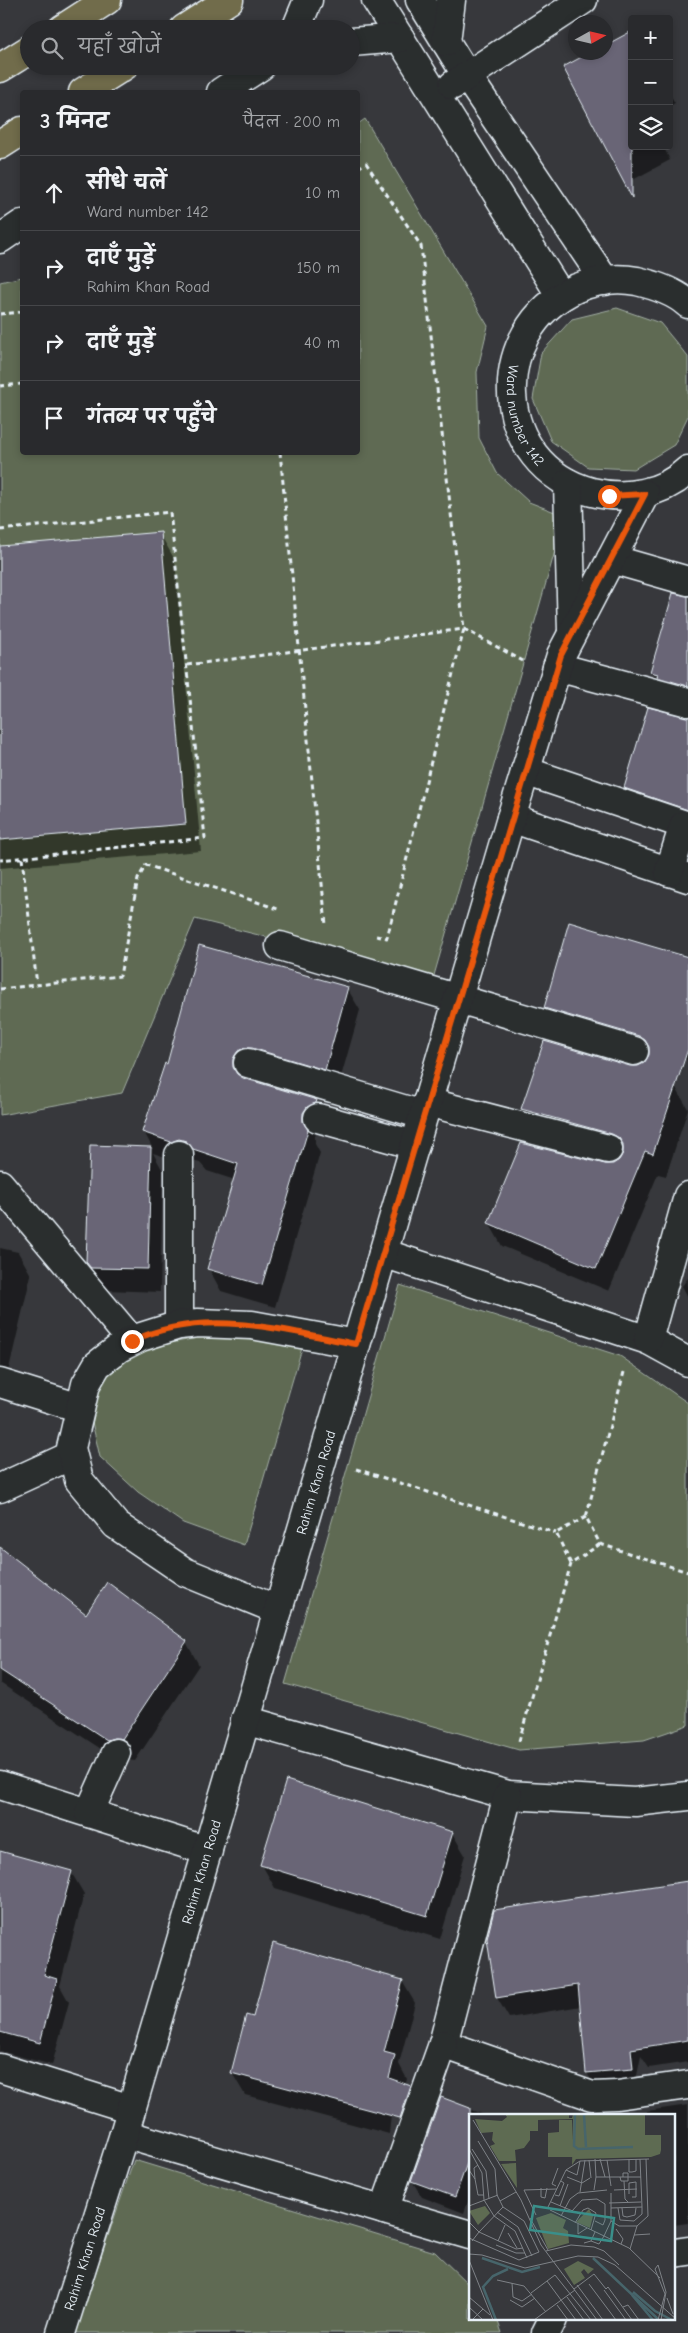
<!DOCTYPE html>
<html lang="hi">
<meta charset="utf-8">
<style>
body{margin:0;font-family:"Comic Neue","Playpen Sans Deva",sans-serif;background:#313235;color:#f1f3f6}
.controls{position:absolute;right:15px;top:15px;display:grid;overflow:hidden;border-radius:5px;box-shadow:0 2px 8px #0003}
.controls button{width:45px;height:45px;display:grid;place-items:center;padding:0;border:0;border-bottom:1px solid #454649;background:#292a2d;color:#f1f3f6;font:25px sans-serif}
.compass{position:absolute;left:568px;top:15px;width:45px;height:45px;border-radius:50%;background:#292a2d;box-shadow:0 2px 8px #0003;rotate:82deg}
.stop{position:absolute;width:15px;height:15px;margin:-11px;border:4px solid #ea580c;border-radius:50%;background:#fff}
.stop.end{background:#ea580c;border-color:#fff;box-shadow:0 1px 5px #0008}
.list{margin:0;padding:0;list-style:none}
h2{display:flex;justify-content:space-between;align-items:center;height:65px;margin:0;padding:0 20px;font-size:21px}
h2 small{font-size:16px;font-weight:400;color:#a5a7aa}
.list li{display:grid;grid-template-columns:32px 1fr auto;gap:15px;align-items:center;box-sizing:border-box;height:75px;padding:0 20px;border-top:1px solid #454649}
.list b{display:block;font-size:19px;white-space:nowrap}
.list p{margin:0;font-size:16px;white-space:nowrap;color:#a5a7aa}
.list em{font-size:16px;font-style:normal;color:#a5a7aa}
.icon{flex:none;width:28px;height:28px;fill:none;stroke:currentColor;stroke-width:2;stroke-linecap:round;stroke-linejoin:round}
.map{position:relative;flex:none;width:688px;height:2333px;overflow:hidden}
.search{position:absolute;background:#292a2d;box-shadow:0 2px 8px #0003;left:20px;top:20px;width:340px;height:55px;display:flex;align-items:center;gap:12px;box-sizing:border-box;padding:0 18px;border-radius:28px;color:#a5a7aa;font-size:19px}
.panel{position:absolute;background:#292a2d;box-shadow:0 2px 8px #0003;left:20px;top:90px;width:340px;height:365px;border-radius:5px}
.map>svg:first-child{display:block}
</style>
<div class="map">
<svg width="688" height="2333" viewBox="0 0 688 2333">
<rect width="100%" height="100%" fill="#37383c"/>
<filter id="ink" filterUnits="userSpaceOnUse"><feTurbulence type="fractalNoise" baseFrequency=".02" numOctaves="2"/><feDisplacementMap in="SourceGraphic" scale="10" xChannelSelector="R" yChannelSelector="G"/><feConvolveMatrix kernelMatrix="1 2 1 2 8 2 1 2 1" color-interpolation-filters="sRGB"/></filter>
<g filter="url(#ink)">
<!-- green -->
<path fill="#5e6b52" stroke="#a3aea5" d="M 365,119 L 488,326 L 477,372 L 479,438 L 497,473 L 529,502 L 565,516 L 433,979 L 195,919 L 122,1093 L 0,1115 L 0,282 L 22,277 L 22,452 L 358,452 L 358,124 Z
M 617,308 L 660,323 L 688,357 L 688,416 L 674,445 L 634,469 L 588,467 L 551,441 L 533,399 L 541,353 L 572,319 Z
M 400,1285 L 620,1356 L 688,1403 L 688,1725 L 644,1740 L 519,1750 L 285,1684 Z
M 255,1334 L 302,1348 L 244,1545 L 183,1523 L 138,1492 L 100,1457 L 92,1422 L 99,1382 L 110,1365 L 160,1345 L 203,1337 Z
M 134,2160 L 435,2252 L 470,2286 L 470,2319 L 497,2319 L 502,2333 L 75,2333 Z"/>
<!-- shadow -->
<path fill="#0007" d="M 632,32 L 632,146 L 663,146 L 670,160 L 627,183 L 606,46 Z
M 669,93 L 675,103 L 669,106 Z
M 160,534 L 175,560 L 201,851 L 0,868 L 0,547 Z
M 688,599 L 688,705 L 664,695 L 651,672 Z
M 688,718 L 688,827 L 638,810 L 625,788 Z
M 688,959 L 688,1060 L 657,1045 L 650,1057 L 557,1029 L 545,1008 Z
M 347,988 L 360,1010 L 337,1091 L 250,1073 L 246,1080 L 316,1101 L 328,1123 L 319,1129 L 315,1136 L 315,1144 L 320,1153 L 275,1307 L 221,1291 L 209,1269 L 235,1180 L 207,1171 L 200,1163 L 192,1161 L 184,1163 L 153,1153 L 163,1171 L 160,1292 L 105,1290 L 87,1262 L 91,1147 L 153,1149 L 144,1132 L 166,1065 Z
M 629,1067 L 637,1068 L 675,1086 L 688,1109 L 666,1176 L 658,1174 L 609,1291 L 502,1246 L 489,1223 L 604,1165 L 613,1165 L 620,1161 L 623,1156 L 536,1131 L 523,1109 Z
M 0,1248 L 18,1252 L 31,1275 L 4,1390 L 0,1397 Z
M 688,1278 L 688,1297 L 682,1286 Z
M 0,1548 L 87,1615 L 186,1642 L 199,1665 L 135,1761 L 127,1760 L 121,1762 L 0,1683 Z
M 452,1833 L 465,1855 L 440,1939 L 275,1888 L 262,1865 Z
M 0,1853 L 71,1872 L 84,1894 L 60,1986 L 69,2002 L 52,2065 L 0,2051 Z
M 688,1882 L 688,2062 L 649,2068 L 641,2056 L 634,2090 L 599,2093 L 587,2073 L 581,2006 L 509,2018 L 497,1998 Z
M 402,1981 L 415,2003 L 399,2064 L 407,2079 L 398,2114 L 391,2114 L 389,2134 L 245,2095 L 232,2073 L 253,2018 Z
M 688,2105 L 688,2223 L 674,2225 L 674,2116 L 647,2116 L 647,2111 Z
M 463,2107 L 487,2116 L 470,2116 L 470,2196 L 464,2213 L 422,2197 L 412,2181 Z"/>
<!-- building -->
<path fill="#696576" stroke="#e8f1f8" d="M 632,31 L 632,198 L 563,67 L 591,52 L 606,52 L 606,45 Z
M 161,532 L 186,824 L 0,840 L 0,546 Z
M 673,593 L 688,596 L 688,686 L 657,677 L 658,674 L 650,672 Z
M 648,707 L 688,717 L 688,810 L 624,788 Z
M 569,922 L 688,957 L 688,1049 L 653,1154 L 645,1151 L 596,1269 L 488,1223 L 521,1143 L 605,1164 L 613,1164 L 619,1160 L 623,1153 L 623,1144 L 619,1138 L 612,1134 L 521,1109 L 544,1041 L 630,1066 L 638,1066 L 644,1063 L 649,1055 L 649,1047 L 645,1040 L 639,1036 L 544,1008 Z
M 199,945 L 348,987 L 325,1070 L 252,1048 L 245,1048 L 238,1051 L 233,1059 L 233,1067 L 237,1074 L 243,1078 L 317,1100 L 316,1103 L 307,1107 L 303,1113 L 303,1122 L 308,1130 L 262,1285 L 207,1269 L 238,1164 L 193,1149 L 186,1141 L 179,1139 L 171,1142 L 142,1132 L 165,1063 L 167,1064 Z
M 90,1145 L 151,1147 L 148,1269 L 91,1268 L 86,1262 Z
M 0,1547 L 86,1614 L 107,1582 L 187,1641 L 122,1739 L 114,1738 L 107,1740 L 0,1670 Z
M 286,1780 L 453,1832 L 427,1916 L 260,1865 Z
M 0,1851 L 72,1871 L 44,1975 L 57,1979 L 40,2043 L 0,2032 Z
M 688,1881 L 688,2040 L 631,2049 L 633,2069 L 586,2073 L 578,1985 L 496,1998 L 487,1939 L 494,1910 Z
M 273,1943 L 403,1980 L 384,2052 L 395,2055 L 389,2078 L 411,2086 L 400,2118 L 231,2073 L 246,2015 L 253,2017 Z
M 441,2097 L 470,2108 L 470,2155 L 455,2197 L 411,2181 Z"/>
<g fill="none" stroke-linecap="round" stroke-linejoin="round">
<!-- minor casing -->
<g stroke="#e8f1f8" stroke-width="31">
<g id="minor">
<path d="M 376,0 L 561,296"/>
<path d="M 420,0 L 467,76 L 605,281"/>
<path d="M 296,29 L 308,0"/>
<path d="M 351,42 L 400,38"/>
<path d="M 446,42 L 451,0"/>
<path d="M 453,85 L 583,0"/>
<path d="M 221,92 L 261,66"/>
<path d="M 0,239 L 22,224"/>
<path id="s1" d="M 688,304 C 674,291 654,285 637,281 C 617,277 596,280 577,288 C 484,330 492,466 592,492 C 625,500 663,494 688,470"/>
<path d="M 568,483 L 572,632"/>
<path d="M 611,559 L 688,581"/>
<path d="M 557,667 L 688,702"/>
<path d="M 525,771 L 688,826"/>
<path d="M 511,818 L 688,878"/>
<path d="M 669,872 L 684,825"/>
<path d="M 280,946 L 634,1051"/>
<path d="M 248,1063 L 423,1115"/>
<path d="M 427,1102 L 608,1149"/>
<path d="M 318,1118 L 415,1145"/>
<path d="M 179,1155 L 179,1325"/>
<path d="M 0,1184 L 132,1341"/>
<path d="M 383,1253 L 648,1340 L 688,1362"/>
<path d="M 648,1340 L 688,1196"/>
<path d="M 0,1383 L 80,1408"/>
<path d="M 0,1488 L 72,1455"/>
<path d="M 278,1610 L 185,1572 L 116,1525 L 79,1480 L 71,1448 L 86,1384 L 97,1365 L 119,1348 L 141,1337 L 179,1325 L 198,1323 L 252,1325 L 356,1344"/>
<path d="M 245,1720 L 508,1795 L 635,1802 L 688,1796"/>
<path d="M 0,1785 L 208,1851"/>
<path d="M 508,1795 L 443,2044 L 592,2096 L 617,2095 L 688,2085"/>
<path d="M 89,1813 L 116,1753"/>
<path d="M 0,2068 L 131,2109"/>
<path d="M 124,2134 L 470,2235"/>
<path d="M 384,2210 L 443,2044"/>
<path d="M 674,2253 L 688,2251"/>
<path id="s2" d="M 61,2333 L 124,2134 L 511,818 L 561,655 L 645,494"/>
<path d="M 546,2333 L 553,2319"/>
</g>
</g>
<!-- major casing -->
<g stroke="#e8f1f8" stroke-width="31">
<path id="major" d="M 62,29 L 107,0
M 184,29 L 229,0
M 0,68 L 29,50
M 83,92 L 124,66
M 0,145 L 22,131"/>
</g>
<!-- path -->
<path stroke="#e8f1f8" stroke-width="3" stroke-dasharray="5 4" stroke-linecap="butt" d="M 358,168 L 366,163 L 421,246 L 464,629 L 387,938 L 376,936
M 0,314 L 22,312
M 0,386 L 22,384
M 280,452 L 326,925
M 0,530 L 170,512 L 205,838 L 0,860
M 187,665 L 464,629 L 523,661
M 22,858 L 37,985
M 0,989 L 120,976 L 138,879 L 146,865 L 281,910
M 356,1469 L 556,1533
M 586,1517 L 556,1533 L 571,1564 L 600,1544 L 586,1517 L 624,1372
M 600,1544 L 688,1572
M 519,1741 L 571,1564"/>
<!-- minor -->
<use href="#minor" stroke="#2a2d2e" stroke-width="28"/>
<!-- major -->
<use href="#major" stroke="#716c4b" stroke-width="28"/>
</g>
</g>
<g fill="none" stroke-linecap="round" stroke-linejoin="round" filter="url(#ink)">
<!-- route -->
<path stroke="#ea580c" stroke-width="6" d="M 132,1341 C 205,1307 281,1330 356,1344 L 561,655 L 645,494 L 609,496"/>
</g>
<g text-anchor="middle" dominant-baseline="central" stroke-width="4.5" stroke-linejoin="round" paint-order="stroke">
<!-- street labels -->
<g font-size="14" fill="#e8f1f8" stroke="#2a2d2e">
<text stroke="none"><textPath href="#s1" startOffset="274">Ward number 142</textPath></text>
<text stroke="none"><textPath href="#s2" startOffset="888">Rahim Khan Road</textPath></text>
<text stroke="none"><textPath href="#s2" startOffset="482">Rahim Khan Road</textPath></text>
<text stroke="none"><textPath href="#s2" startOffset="78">Rahim Khan Road</textPath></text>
</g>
</g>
<!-- overview -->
<g transform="translate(469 2114)">
<rect width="206" height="206" fill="#37383c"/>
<path d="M 36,0 L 100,0 L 100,4 L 103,4 L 104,0 L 176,0 L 176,21 L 192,21 L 192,36 L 191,40 L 182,43 L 107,45 L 103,51 L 104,5 L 69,6 L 69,17 L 61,17 L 61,26 L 55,34 L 46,36 L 47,47 L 30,47 L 21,32 L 26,30 L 23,26 L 24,18 L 12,19 L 6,5 L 33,7 L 38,3 ZM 90,6 L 103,6 L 104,43 L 79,43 L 79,19 L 90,18 ZM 47,49 L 48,74 L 32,50 ZM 16,92 L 21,99 L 9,111 L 0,97 ZM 120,95 L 124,102 L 121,114 L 107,108 ZM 82,99 L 97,106 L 94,114 L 99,117 L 100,129 L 79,135 L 67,104 ZM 109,147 L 125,155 L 119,160 L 115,155 L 112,158 L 116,164 L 105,171 L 95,155 Z" fill="#5e6b52"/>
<path fill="none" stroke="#47656b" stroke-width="2.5" d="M 106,0 L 105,32 L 109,35 L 164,33M 115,1 L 117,33M 13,144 L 53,158 L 71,153M 124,144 L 189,205M 164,178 L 186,197 L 203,206M 163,181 L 184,206M 27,206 L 14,173 L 24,162 L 39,155"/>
<path fill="none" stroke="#7e8287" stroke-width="1" d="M 4,6 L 52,86 L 72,131 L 128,206M 0,35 L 13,59 L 15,86 L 25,102 L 46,117 L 58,144M 3,35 L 17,57 L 20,85M 126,45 L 127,63M 131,45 L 136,63M 160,45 L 160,58 L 163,58 L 167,57 L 167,45M 120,46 L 122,64M 138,46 L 142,72M 0,56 L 6,65 L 5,54 L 9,51M 97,56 L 108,61 L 111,47M 98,63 L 113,69 L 121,64M 151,63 L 152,67 L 159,67 L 159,59 L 154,59 L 154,63M 6,65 L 9,81 L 15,81M 155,67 L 156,85 L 159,88M 87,72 L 83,70 L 89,54M 72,74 L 72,83 L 76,84 L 78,74M 125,76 L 127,63 L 172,63M 145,76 L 168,75M 111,78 L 116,46M 160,80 L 160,69 L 167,68 L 167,83 L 163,83M 86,81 L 90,82 L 95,69 L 92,67M 31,87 L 47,78M 82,88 L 111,100M 140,89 L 172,88M 0,92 L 29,81M 91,92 L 99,70M 79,93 L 97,56 L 111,47 L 180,45M 142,94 L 173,93 L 171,45M 149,94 L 151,106 L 165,107 L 173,100 L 173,93M 153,94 L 154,102 L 158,103 L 166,101 L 167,94M 81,96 L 160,134 L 191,164M 103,97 L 113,86 L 128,85 L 136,90 L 136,106 L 134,111 L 126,107M 28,98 L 49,113 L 63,142M 67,101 L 55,76 L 88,75M 92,102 L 101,85 L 109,79 L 138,76M 61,104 L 79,136M 142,107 L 150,112 L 168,112M 0,108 L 10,118 L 34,93M 106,109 L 114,96 L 119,94 L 127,99 L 122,116M 109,110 L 109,120 L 118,114M 147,115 L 154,125 L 152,130M 39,119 L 48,134M 165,121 L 181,120M 135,122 L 142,107 L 142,79M 0,124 L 50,146 L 70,138 L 55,107 L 34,93 L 28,81 L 26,55 L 9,27M 3,127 L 10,118 L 47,135 L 54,134M 29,127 L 36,111M 122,127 L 130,130 L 135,122M 115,129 L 122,127 L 126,118M 27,131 L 47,139 L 56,139M 161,135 L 168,112 L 179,102 L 177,45M 77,137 L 102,131 L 125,133 L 135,137 L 150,151M 0,140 L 13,141 L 56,154 L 109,142 L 129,143 L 146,151 L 207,205M 0,146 L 24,206M 28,166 L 55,172 L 77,198M 78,167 L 92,186M 43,169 L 44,183 L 53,187 L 63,180M 120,170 L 147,206M 108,171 L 134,206M 105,175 L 125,160 L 137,175 L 139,173 L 163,206M 135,176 L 157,206M 62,179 L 86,161 L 122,206M 0,183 L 21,201M 98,183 L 115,206M 198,184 L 204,200M 41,186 L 53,193 L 66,184M 92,186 L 107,206M 88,191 L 99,206M 0,193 L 14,206M 154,193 L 159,191 L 170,206M 3,206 L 14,195M 65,206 L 106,176M 189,206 L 196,180 L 186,155 L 189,151 L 197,178 L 192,206"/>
<path fill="#3a8f8a" fill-opacity="0.15" stroke="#3a8f8a" stroke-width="2.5" d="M 65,92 L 145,104 L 142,127 L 61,116 Z"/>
<rect width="206" height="206" fill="none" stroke="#e8f1f8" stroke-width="2.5"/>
</g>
</svg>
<div class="controls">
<button>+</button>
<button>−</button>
<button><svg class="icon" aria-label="layers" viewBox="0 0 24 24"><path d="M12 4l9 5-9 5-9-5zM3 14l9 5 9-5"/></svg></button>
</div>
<svg class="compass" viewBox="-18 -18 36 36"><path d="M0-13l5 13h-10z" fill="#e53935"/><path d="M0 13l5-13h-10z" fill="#a5a7aa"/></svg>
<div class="stop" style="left:609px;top:496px"></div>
<div class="stop end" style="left:132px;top:1341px"></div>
<div class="search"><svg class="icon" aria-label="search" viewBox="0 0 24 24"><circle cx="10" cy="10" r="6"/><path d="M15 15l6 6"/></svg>यहाँ खोजें</div>
<section class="panel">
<h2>3 मिनट<small>पैदल · 200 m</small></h2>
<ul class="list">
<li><svg class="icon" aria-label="ahead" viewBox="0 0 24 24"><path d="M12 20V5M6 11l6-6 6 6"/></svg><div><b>सीधे चलें</b><p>Ward number 142</p></div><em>10 m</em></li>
<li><svg class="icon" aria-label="right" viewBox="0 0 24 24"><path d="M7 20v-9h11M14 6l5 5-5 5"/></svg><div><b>दाएँ मुड़ें</b><p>Rahim Khan Road</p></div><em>150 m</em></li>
<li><svg class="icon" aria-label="right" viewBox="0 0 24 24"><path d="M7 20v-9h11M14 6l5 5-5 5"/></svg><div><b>दाएँ मुड़ें</b></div><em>40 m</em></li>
<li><svg class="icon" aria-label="arrive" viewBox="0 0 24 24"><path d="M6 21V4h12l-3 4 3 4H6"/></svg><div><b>गंतव्य पर पहुँचे</b></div></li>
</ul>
</section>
</div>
